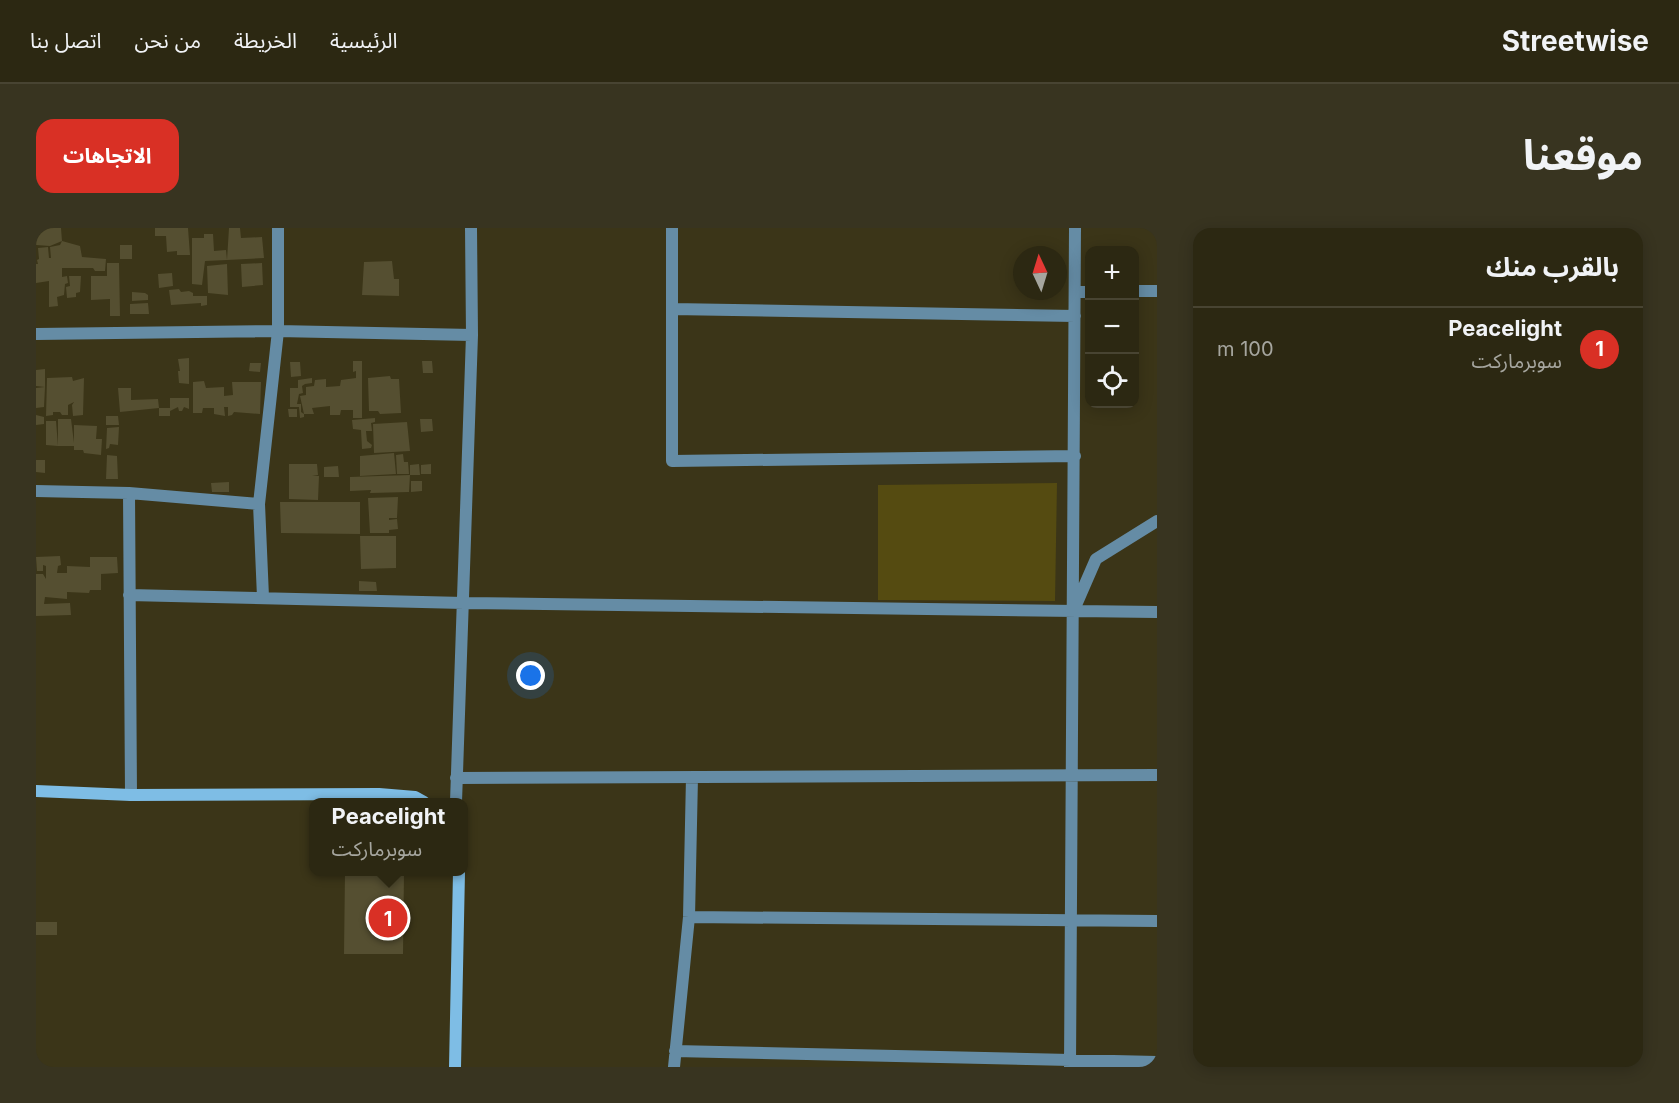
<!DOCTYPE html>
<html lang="ar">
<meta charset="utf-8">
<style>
body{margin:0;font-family:Inter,"Noto Sans Arabic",sans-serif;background:#383420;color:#f1f3f6;direction:rtl}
.controls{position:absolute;right:18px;top:18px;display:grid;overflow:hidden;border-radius:12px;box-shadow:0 3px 15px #0003}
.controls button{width:54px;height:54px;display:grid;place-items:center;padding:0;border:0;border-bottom:2px solid #484432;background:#2c2812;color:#f1f3f6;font:30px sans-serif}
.compass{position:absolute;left:977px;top:18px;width:54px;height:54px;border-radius:50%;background:#2c2812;box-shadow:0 3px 15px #0003;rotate:356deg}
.you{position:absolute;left:495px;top:448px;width:21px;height:21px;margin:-15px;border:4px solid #fff;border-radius:50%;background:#1a73e8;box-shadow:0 0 0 9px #1a73e833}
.badge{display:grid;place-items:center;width:39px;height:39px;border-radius:50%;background:#d93025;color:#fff;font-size:20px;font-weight:700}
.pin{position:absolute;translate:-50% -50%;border:3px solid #fff;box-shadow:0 2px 6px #0006}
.popup{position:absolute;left:273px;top:570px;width:159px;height:78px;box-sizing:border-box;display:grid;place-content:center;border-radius:12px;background:#2c2812;filter:drop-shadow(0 2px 4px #0005);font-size:20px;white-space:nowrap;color:#a6a69f}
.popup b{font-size:22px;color:#f1f3f6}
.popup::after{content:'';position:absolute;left:50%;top:100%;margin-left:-12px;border:12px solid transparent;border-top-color:#2c2812}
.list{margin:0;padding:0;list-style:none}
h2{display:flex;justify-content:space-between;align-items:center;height:78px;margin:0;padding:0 24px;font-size:26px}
h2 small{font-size:20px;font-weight:400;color:#a6a69f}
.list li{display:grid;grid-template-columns:39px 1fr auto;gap:18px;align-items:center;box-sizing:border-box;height:84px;padding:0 24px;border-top:2px solid #484432}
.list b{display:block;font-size:22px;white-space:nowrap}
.list p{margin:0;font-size:20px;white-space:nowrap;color:#a6a69f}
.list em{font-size:20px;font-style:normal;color:#a6a69f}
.icon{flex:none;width:33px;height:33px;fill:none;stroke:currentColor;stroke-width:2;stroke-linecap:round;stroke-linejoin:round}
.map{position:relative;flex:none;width:1121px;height:839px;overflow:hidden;direction:ltr;border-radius:18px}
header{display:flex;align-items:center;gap:36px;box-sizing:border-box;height:84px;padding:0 30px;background:#2c2812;border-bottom:2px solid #484432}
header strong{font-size:28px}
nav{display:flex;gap:33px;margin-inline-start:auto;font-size:21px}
.intro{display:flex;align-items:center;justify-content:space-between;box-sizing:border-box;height:144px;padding:0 36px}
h1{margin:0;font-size:42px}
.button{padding:15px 27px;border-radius:18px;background:#d93025;color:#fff;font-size:21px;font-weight:700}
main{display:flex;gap:36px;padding:0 36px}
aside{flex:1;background:#2c2812;border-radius:18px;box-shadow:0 3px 15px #0003}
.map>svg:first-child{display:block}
</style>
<header>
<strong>Streetwise</strong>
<nav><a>الرئيسية</a><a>الخريطة</a><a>من نحن</a><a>اتصل بنا</a></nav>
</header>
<div class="intro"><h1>موقعنا</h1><a class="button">الاتجاهات</a></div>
<main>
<aside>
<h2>بالقرب منك<small></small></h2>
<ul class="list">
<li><span class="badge">1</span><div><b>Peacelight</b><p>سوبرماركت</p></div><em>100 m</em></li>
</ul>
</aside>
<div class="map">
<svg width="1121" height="839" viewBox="0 0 1121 839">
<rect width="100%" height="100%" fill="#3b3518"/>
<!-- green -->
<path fill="#554b11" d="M 1021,255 L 1019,373 L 842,372 L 842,257 Z"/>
<!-- building -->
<path fill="#554f31" d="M 0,0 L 25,0 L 26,13 L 14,18 L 0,17 Z
M 119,0 L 152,0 L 154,27 L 141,27 L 141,23 L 131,24 L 130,8 L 119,8 Z
M 193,0 L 204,0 L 205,10 L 226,9 L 228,30 L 191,32 Z
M 168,6 L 177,6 L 178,23 L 190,22 L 191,32 L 169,33 L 166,57 L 156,56 L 156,10 L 168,10 Z
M 26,13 L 44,18 L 46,29 L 70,31 L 69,43 L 59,43 L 57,40 L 26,40 L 26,49 L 31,48 L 32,55 L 29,56 L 28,67 L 21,69 L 22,78 L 13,79 L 13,53 L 0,55 L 0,36 L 2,36 L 1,32 L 3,31 L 2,20 L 12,19 L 13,30 L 15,30 L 14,19 L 24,17 Z
M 84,17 L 96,17 L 96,31 L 84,31 Z
M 356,33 L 358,51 L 363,51 L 363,68 L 326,67 L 328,34 Z
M 71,35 L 83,35 L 84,88 L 74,88 L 74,71 L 55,72 L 55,48 L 71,48 Z
M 226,35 L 227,57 L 206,59 L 205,36 Z
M 191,36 L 192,67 L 172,65 L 171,38 Z
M 136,45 L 137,58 L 123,60 L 122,46 Z
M 33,48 L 45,48 L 44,64 L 40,65 L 40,69 L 31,70 L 30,59 L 34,58 Z
M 143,61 L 145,64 L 153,63 L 157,65 L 157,68 L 171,68 L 171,77 L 165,78 L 165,75 L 135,77 L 133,62 Z
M 96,64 L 109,65 L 112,67 L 112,72 L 96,73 Z
M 112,75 L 113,86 L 94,86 L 94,76 Z
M 153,130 L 153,156 L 143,155 L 142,143 L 144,143 L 142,131 Z
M 317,133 L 326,133 L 326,190 L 317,190 L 317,182 L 305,182 L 304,187 L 294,187 L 294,178 L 276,180 L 278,186 L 268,186 L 264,168 L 270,167 L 270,159 L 278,158 L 279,152 L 290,151 L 290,159 L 304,158 L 305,152 L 320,150 L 320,143 L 317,144 Z
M 386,133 L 396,133 L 397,145 L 387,145 Z
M 254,134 L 264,134 L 265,148 L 255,149 Z
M 214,135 L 225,135 L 224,144 L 213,143 Z
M 9,141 L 9,159 L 0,158 L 0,142 Z
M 354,148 L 355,151 L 363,151 L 365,185 L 344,186 L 342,183 L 333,183 L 332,150 Z
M 36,149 L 37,153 L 48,150 L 47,187 L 37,188 L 36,177 L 38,174 L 32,177 L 32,187 L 26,187 L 24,184 L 17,184 L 17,187 L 10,188 L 11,150 Z
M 276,150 L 276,155 L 269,156 L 266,158 L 267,165 L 263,166 L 261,176 L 265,176 L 265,184 L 268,186 L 268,189 L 264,190 L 263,179 L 254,179 L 254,160 L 262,160 L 262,152 Z
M 168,153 L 170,160 L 188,159 L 188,168 L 197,167 L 196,154 L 225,154 L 224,186 L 198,184 L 196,187 L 192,188 L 192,179 L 188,179 L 189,188 L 178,186 L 178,180 L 167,180 L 166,185 L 157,185 L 157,154 Z
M 9,159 L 8,179 L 0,180 L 0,160 Z
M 82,160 L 95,160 L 95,172 L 122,171 L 123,180 L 84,184 Z
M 134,170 L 153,170 L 153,181 L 148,179 L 146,183 L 143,183 L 142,179 L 134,183 L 134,188 L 123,188 L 123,180 L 134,180 Z
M 252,181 L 261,181 L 261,189 L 253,189 Z
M 0,187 L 8,189 L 8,196 L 0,197 Z
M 70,188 L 82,188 L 83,197 L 70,197 Z
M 339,190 L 339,194 L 335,195 L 336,203 L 330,203 L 331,213 L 336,217 L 335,220 L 326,221 L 325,202 L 317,201 L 316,192 Z
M 22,191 L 35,191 L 38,215 L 38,197 L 61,198 L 60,211 L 66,211 L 65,227 L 48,225 L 47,222 L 38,222 L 38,218 L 22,218 Z
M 384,191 L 396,191 L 397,203 L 385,204 Z
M 10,193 L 20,193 L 22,218 L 10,217 Z
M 371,194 L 374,223 L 338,225 L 337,196 Z
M 83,199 L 82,217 L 74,216 L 73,220 L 70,221 L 71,200 Z
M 358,225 L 360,246 L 324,248 L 324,228 Z
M 367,226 L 368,234 L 372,234 L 373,246 L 361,246 L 360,227 Z
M 71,227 L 81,228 L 82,251 L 70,251 Z
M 0,232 L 9,232 L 9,245 L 0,244 Z
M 253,236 L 281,236 L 282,247 L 276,248 L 283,248 L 282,272 L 253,271 Z
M 383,236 L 384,247 L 374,247 L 374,237 Z
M 395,236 L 395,246 L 385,246 L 385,237 Z
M 302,238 L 303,249 L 288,249 L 288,239 Z
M 374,247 L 373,264 L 334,265 L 335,262 L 314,263 L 314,249 Z
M 375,253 L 386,253 L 386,263 L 375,264 Z
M 193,254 L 193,264 L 176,264 L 175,255 Z
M 362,269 L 361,290 L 353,290 L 353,292 L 361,291 L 362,301 L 353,302 L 353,305 L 334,305 L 332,270 Z
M 244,274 L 324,274 L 324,306 L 245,305 Z
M 324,308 L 360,308 L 360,340 L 325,341 Z
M 24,328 L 25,337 L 22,338 L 21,345 L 31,345 L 31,338 L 54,339 L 54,329 L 81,329 L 82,345 L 65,346 L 65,362 L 54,362 L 53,365 L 31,364 L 31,371 L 9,369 L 8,376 L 34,375 L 35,387 L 0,388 L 0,346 L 7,346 L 10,351 L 10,338 L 7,337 L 7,343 L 1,343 L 0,329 Z
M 323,353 L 340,354 L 341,363 L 323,363 Z
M 309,644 L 368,644 L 367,726 L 308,726 Z
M 0,694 L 21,694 L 21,707 L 0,707 Z"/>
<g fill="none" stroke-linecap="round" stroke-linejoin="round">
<!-- street -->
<path stroke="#658ca5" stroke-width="12" d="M 636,0 L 636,233 L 1039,228
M 1098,63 L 1121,63
M 1039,64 L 1054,64
M 636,81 L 1039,88
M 0,106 L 242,103 L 436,107
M 0,263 L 93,265 L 223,276
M 93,265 L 95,567
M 93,367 L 428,375 L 1121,384
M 227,369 L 223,276 L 242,103 L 242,0
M 1040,377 L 1060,331 L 1121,293
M 420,550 L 1121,547
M 420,574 L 436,107 L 435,0
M 653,689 L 1121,693
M 639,823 L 1121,834
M 638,839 L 653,689 L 656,549
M 1034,839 L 1039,0"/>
<!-- secondary -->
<path stroke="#7ebde5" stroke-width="12" d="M 0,563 L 95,567 L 343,566 L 379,569 L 388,574
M 419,839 L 423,644"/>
</g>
</svg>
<div class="controls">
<button>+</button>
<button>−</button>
<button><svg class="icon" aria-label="locate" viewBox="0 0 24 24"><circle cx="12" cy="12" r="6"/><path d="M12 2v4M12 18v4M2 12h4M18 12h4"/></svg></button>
</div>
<svg class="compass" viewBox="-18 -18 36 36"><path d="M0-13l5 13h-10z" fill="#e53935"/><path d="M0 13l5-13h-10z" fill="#a6a69f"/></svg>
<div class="you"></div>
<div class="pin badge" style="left:352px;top:690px">1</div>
<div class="popup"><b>Peacelight</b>سوبرماركت</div>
</div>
</main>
